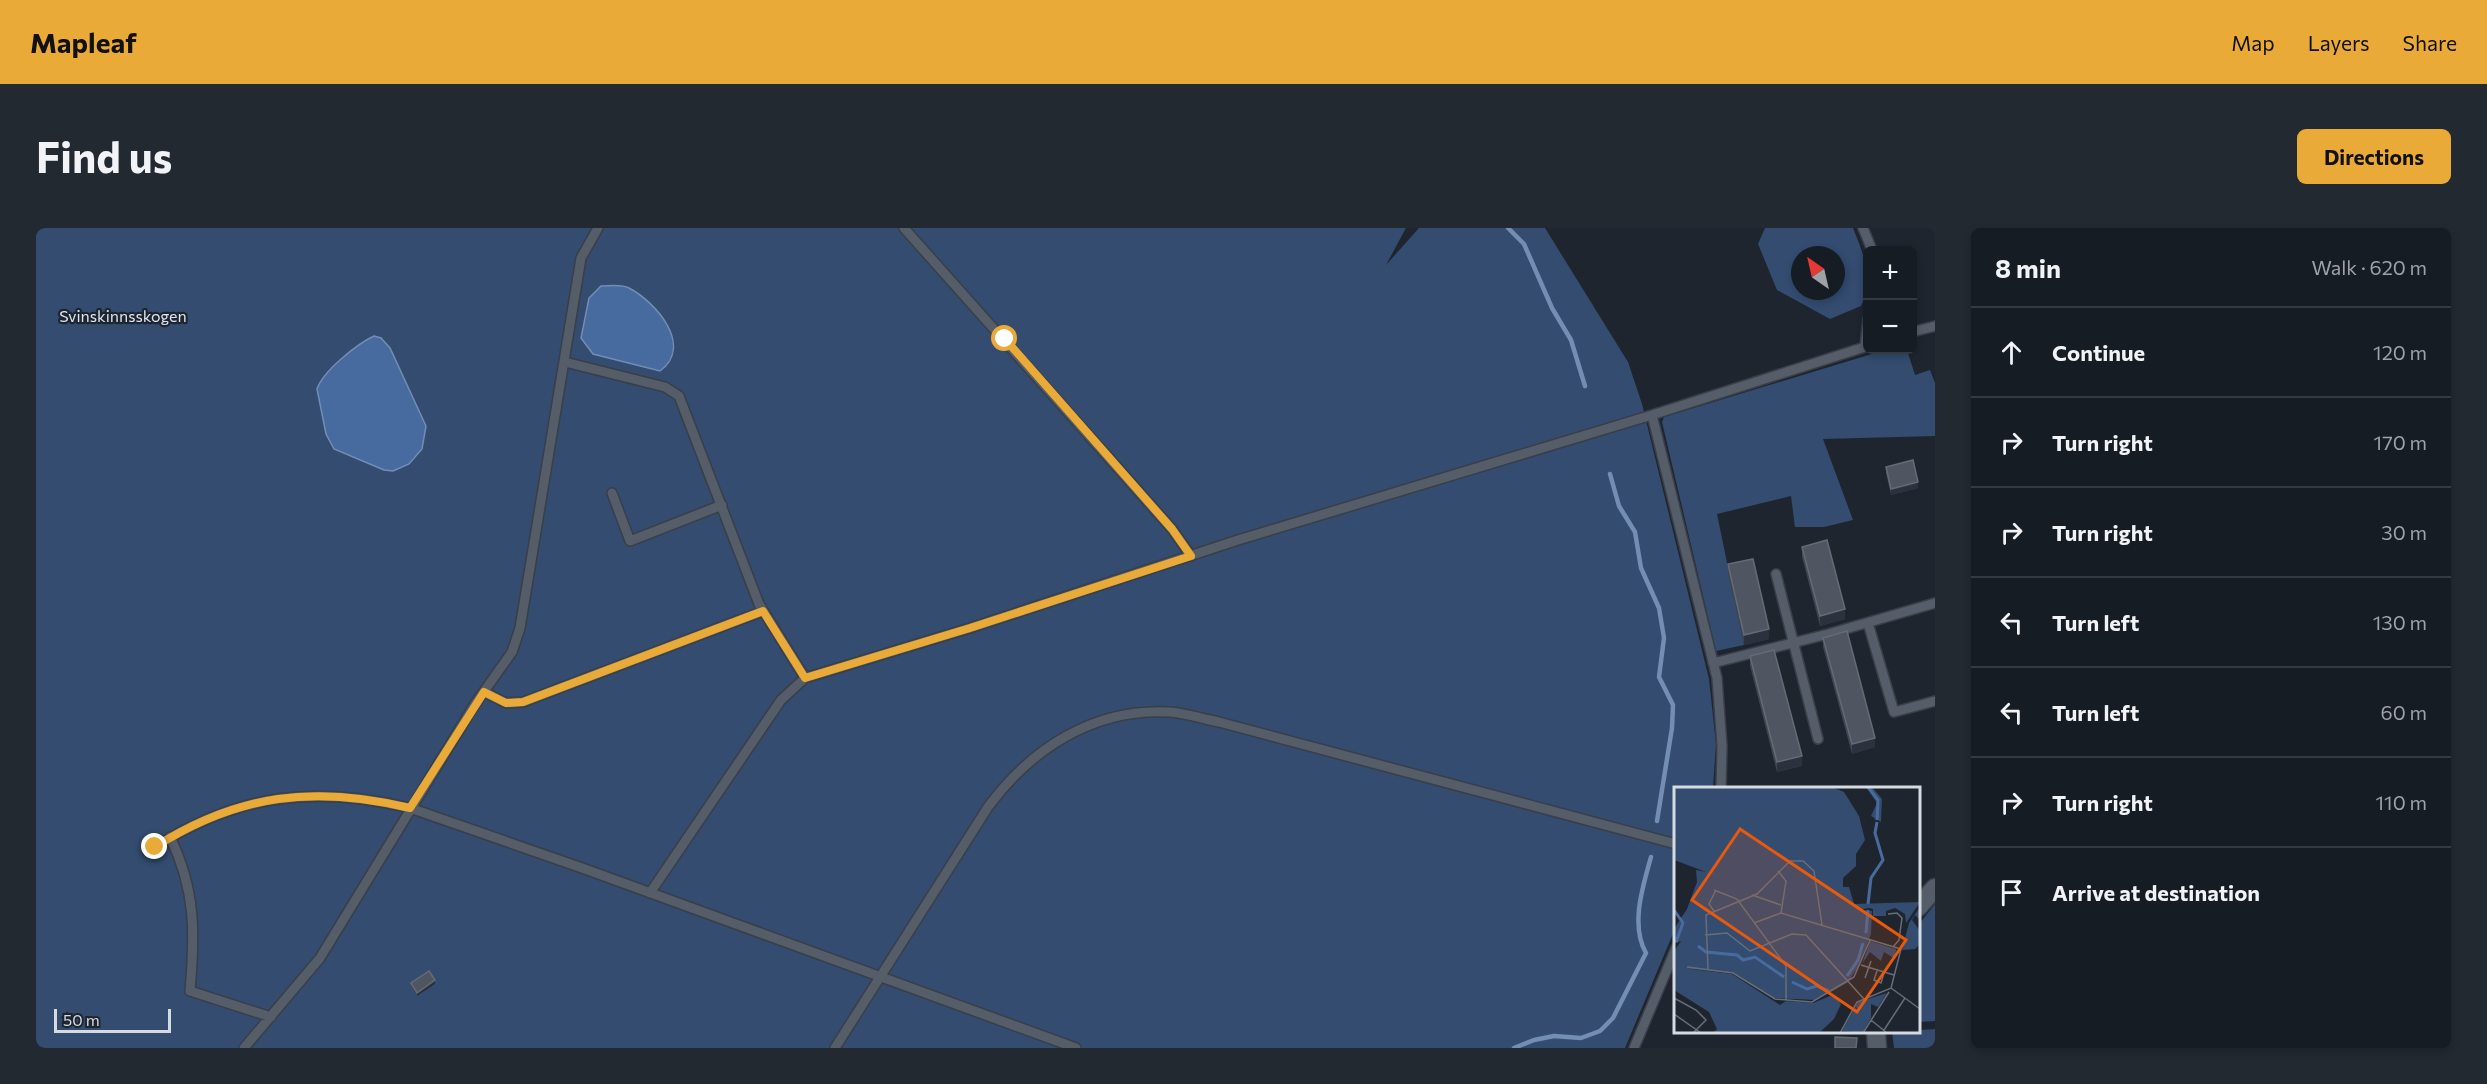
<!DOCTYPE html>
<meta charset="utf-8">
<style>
body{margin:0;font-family:Commissioner,sans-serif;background:#232930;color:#f1f3f6}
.controls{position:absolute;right:18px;top:18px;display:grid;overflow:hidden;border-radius:9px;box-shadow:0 3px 9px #0003}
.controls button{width:54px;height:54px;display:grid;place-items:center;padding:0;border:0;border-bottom:2px solid #353a41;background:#161c23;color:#f1f3f6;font:30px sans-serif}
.compass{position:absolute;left:1755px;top:18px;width:54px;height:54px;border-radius:50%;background:#161c23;box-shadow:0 3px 9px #0003;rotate:326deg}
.scale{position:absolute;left:18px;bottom:15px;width:117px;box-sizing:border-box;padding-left:6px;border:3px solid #d6dbe2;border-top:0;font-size:16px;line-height:21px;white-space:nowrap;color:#d6dbe2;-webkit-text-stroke:4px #1e252f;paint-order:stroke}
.stop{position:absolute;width:18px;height:18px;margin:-14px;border:4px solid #eaaa38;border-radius:50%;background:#fff}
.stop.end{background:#eaaa38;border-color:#fff;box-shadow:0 2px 6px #0008}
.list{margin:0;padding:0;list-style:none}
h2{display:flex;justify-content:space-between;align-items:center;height:78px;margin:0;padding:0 24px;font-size:26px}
h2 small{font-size:20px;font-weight:400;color:#9ea1a6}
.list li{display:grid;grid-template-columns:39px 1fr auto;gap:18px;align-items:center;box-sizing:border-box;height:90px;padding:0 24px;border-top:2px solid #353a41}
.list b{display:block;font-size:22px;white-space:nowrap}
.list em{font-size:20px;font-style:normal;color:#9ea1a6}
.icon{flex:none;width:33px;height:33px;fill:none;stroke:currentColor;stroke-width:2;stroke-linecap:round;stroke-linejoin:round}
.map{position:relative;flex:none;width:1899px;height:820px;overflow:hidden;border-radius:9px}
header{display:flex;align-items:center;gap:36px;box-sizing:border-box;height:84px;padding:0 30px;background:#eaaa38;color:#111}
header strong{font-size:28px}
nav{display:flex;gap:33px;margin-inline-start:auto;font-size:21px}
.intro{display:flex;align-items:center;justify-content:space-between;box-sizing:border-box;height:144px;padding:0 36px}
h1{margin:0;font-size:42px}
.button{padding:15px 27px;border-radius:9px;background:#eaaa38;color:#111;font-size:21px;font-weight:700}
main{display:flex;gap:36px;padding:0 36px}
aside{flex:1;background:#161c23;border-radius:9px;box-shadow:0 3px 9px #0003}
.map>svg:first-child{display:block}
</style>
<header>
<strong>Mapleaf</strong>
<nav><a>Map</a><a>Layers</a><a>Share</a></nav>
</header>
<div class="intro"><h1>Find us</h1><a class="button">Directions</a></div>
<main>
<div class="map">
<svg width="1899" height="820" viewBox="0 0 1899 820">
<rect width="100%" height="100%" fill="#1e252f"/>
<!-- green -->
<path fill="#334c70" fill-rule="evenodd" d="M 0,0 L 1370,0 L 1350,37 L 1383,0 L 1509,0 L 1592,134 L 1606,176 L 1673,451 L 1680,516 L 1677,560 L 1640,560 L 1639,701 L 1589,820 L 0,820 Z
M 1729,0 L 1817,0 C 1828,28 1838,50 1825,78 L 1794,91 L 1741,62 L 1722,16 ZM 1764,27 L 1800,27 L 1800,63 L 1764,63 Z
M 1849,122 L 1871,122 L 1879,147 L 1894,142 L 1899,155 L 1899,208 L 1787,211 L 1817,292 L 1788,299 L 1759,299 L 1755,268 L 1681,286 L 1708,417 L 1680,423 L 1626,194 L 1628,189 Z
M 1899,676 L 1899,793 L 1883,794 L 1883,696 Z
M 1899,801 L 1899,820 L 1858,820 L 1856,804 Z"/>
<!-- water -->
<path fill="#486b9f" stroke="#738db3" stroke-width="1.5" d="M 565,58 C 573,58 586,56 593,60 C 620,74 658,118 624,143 L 557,126 L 545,110 L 553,70 Z
M 338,108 L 345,110 L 354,120 L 390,198 L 386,221 L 373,236 L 357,243 L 348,242 L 298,221 L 290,206 L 281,161 C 287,143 321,116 338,108 Z"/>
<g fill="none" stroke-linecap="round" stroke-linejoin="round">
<!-- stream -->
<path stroke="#738db3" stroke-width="4.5" d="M 1472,0 L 1488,16 L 1516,80 L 1535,112 L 1549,158
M 1574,246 L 1583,278 L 1599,304 L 1605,340 L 1623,380 L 1628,410 L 1623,449 L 1637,477 L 1636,500 L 1621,593
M 1478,820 L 1498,812 L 1518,808 L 1545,810 L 1564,803 L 1577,790 L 1610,725 C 1594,697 1607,658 1615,629"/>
<!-- lane casing -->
<g stroke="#393f48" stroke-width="12">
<path id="lane" d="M 868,0 L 1136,301 L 1155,328
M 1827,0 L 1836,22
M 1876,104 L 1899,98
M 1829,118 L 1832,91
M 529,134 L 629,159 L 643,168 L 723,376 L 769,450
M 1616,187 L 1681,450 L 1686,518 L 1685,560
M 576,265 L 594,313 L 686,277
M 1740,346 L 1782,511
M 1832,395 L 1858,484 L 1899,473
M 1677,435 L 1792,406 L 1899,375
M 448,464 L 470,475 L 487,474 L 727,383
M 134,609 C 160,662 159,706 154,763 L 235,789
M 119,619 C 202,566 279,557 374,580 L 549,641 L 1040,820
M 614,665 L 745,472 L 769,450 L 934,400 L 1202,312 L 1616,187 L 1832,118
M 208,820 L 284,730 L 439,476 L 476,424 L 484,400 L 545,30 L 562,0
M 799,820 L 952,579 C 995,521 1057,480 1133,484 C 1150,485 1166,491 1183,494 L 1640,616
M 1598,820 L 1640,720"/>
</g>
<!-- street casing -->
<g stroke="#393f48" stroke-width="21">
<path id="street" d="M 1882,679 L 1899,660
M 1840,804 L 1841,820"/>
</g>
<!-- lane -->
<use href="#lane" stroke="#555d69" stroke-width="9"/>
<!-- street -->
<use href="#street" stroke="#555d69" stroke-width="18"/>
</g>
<!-- wall -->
<path fill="#3e4651" d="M 1850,239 L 1882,260 L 1855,267 L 1850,245 Z
M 1766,319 L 1809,391 L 1784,398 L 1766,329 Z
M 1692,336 L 1733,411 L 1708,417 L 1692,346 Z
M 1787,410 L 1839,519 L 1816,526 L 1787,419 Z
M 1714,428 L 1766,538 L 1741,544 L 1714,438 Z
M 375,755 L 399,756 L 381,768 L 375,758 Z"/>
<!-- shaded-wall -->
<path fill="#2b323d" d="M 1882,254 L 1882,260 L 1855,267 L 1855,261 Z
M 1809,381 L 1809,391 L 1784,398 L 1784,388 Z
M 1733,401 L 1733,411 L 1708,417 L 1708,407 Z
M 1839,510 L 1839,519 L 1816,526 L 1816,516 Z
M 1766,528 L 1766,538 L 1741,544 L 1741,534 Z
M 399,752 L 399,756 L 381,768 L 381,765 Z"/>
<!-- building -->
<path fill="#4f5661" stroke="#646b75" stroke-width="1.5" d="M 1877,232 L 1882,254 L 1855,261 L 1850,239 Z
M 1791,312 L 1809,381 L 1784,388 L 1766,319 Z
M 1717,331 L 1733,401 L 1708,407 L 1692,336 Z
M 1811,403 L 1839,510 L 1816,516 L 1787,410 Z
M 1738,422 L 1766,528 L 1741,534 L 1714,428 Z
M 393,743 L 399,752 L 381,765 L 375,755 Z
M 1799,809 L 1821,810 L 1820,820 L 1799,820 Z"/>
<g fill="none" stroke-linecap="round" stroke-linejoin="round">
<!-- route -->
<path stroke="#eaaa38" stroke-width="8" d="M 119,619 C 202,566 279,557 374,580 L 448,464 L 470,475 L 487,474 L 727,383 L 769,450 L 934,400 L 1155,328 L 1136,301 L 969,111"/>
</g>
<g text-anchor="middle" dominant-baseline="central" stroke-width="4.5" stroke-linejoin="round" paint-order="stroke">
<!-- park labels -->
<g font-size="16" fill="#dae5f4" stroke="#1e252f">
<text x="87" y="87">Svinskinnsskogen</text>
</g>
</g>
<!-- overview -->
<g transform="translate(1638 559)">
<rect width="246" height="246" fill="#1e252f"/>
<path d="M 0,0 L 158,0 L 170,5 L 185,29 L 191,53 L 182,67 L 182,79 L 169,91 L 169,100 L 175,100 L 180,117 L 246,115 L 232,136 L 231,127 L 221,121 L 212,124 L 212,129 L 199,129 L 199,122 L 195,121 L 184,123 L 198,124 L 197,147 L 185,179 L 173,196 L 142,213 L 100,211 L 59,186 L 10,181 L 58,187 L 106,218 L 112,214 L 139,216 L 156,209 L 163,212 L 167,217 L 160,232 L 145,246 L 39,246 L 43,242 L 35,225 L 0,203 L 0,164 L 7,154 L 0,157 L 0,142 L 13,122 L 23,95 L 22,83 L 32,85 L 0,73 ZM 192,0 L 198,0 L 208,12 L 207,35 L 197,29 L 203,16 ZM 246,120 L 246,133 L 241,128 L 238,133 L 246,144 L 246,157 L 241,162 L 228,163 L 235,136 ZM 196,154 L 222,162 L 221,172 L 210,165 L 207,174 L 196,165 L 188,177 ZM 213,206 L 204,220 L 197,217 L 197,231 L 188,246 L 168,244 L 181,221 L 188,224 L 181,220 L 184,215 Z" fill="#334c70"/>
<path fill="none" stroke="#486b9f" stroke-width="3" d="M 194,0 L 204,13 L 203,33M 194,117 L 197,91 L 209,73 L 201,46 L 203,35M 0,123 L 9,136 L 2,155M 192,146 L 194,123M 24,159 L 32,165 L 63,168 L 69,173 L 81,170 L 110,190M 173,189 L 184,173 L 189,156M 118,195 L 133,202 L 143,199 L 155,204"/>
<path fill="none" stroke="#686e77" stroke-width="1.5" d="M 104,84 L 112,94 L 107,126M 40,103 L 63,112 L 112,179 L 112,213M 78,108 L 107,118M 40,124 L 35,117 L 42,103M 214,127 L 223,126 L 228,131 L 225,153 L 219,160M 80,136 L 107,126 L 227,162 L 217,201M 31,148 L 53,146 L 76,164 L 118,147 L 132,148 L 190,212M 187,178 L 220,188M 13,180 L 59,186 L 101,212 L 138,215 L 180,190 L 196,153M 34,183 L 32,128 L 83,107 L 116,74 L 129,74 L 140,84 L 148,138M 203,184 L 200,193 L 207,196 L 210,186M 191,191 L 197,174M 0,211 L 22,223 L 32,233 L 19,246M 0,227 L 27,246M 197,233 L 213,246M 210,243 L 231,211M 166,246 L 183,215 L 217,201 L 246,222M 189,246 L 215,205"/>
<path fill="#e8590c" fill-opacity="0.15" stroke="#e8590c" stroke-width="3" d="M 66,42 L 232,153 L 183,225 L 18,113 Z"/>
<rect width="246" height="246" fill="none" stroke="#d6dbe2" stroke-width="3"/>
</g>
</svg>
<div class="controls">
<button>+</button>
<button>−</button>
</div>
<svg class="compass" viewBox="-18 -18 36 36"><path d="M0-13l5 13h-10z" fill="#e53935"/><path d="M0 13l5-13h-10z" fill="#9ea1a6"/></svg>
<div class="scale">50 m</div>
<div class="stop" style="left:969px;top:111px"></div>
<div class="stop end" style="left:119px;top:619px"></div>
</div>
<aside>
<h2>8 min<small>Walk · 620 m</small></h2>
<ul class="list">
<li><svg class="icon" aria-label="ahead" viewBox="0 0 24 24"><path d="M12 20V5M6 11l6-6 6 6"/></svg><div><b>Continue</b></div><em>120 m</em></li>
<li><svg class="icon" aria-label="right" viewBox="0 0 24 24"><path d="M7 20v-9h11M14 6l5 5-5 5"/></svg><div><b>Turn right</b></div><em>170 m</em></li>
<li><svg class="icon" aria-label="right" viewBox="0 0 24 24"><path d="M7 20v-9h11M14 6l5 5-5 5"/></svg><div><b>Turn right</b></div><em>30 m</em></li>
<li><svg class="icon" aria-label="left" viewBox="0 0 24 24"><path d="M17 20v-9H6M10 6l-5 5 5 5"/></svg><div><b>Turn left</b></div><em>130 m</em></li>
<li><svg class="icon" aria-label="left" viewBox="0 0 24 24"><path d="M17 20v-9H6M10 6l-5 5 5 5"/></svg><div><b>Turn left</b></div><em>60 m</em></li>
<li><svg class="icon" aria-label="right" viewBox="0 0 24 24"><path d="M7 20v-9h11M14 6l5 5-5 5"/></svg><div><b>Turn right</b></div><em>110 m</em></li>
<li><svg class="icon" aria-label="arrive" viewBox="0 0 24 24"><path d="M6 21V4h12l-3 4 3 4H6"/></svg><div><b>Arrive at destination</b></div></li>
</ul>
</aside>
</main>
